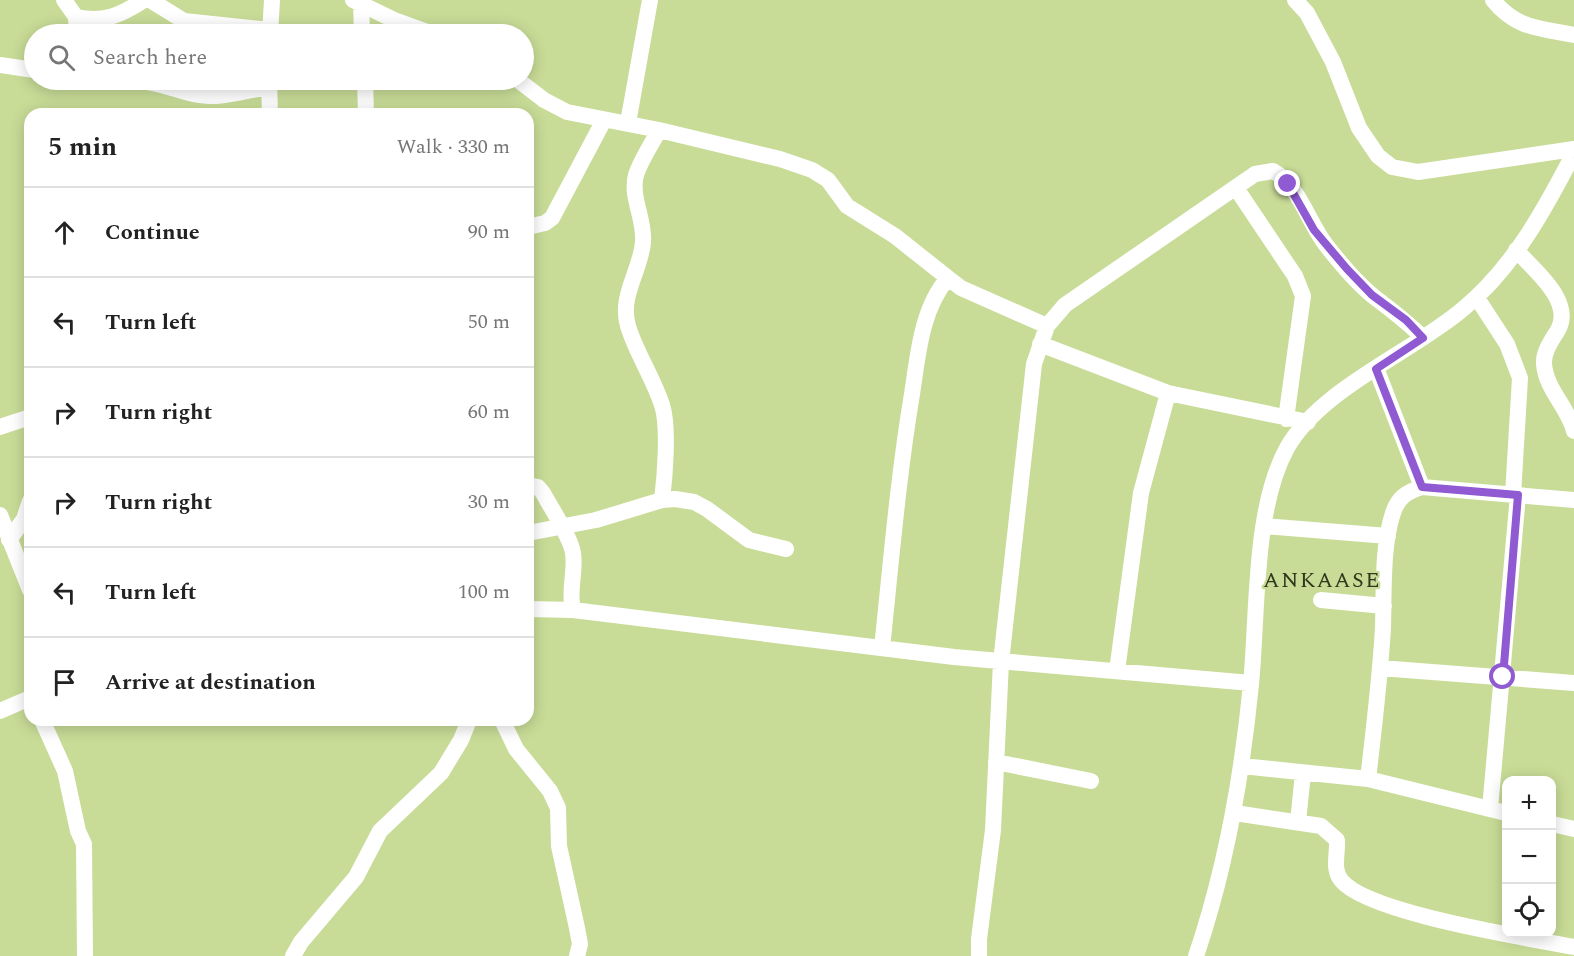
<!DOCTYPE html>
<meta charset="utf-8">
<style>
body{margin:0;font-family:Spectral,serif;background:#f2f2f2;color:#222}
.controls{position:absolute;right:18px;bottom:18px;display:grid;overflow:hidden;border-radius:12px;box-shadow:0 3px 15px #0003}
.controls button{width:54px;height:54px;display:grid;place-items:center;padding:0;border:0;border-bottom:2px solid #e0e0e0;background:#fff;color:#222;font:30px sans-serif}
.stop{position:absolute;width:18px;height:18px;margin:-14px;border:4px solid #8f5ad2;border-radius:50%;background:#fff}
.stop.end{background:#8f5ad2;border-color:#fff;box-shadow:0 2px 6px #0008}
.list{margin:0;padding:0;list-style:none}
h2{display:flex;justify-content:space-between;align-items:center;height:78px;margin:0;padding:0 24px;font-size:26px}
h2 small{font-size:20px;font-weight:400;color:#767676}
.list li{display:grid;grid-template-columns:39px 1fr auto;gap:18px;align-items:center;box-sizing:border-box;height:90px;padding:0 24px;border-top:2px solid #e0e0e0}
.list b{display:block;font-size:22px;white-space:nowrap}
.list em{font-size:20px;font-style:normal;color:#767676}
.icon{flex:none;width:33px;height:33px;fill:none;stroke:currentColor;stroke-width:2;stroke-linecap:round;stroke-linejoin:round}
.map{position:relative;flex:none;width:1574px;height:956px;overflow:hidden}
.search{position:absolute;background:#fff;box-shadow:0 3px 15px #0003;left:24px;top:24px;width:510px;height:66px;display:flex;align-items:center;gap:15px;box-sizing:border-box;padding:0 21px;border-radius:33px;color:#767676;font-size:22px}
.panel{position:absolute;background:#fff;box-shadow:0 3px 15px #0003;left:24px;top:108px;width:510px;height:618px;border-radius:18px}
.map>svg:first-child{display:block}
</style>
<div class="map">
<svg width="1574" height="956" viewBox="0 0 1574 956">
<rect width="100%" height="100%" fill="#c8dc97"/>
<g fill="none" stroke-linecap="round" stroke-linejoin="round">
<!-- minor -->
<path stroke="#fff" stroke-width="16" d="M 64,0 L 76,17 C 104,23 121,15 144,0
M 150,0 L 184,21 L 270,30
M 353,0 L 394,20 L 433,34
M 1295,0 L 1307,13 L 1333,62 L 1359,128 L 1378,156 L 1392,167 L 1418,172 L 1574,149
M 1493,0 C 1516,29 1540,28 1574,35
M 76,17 L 77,34
M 270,34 L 272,0
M 362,34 L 361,3 L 363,0
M 0,65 L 34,70
M 133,80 C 160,82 174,90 198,95 C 220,99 247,90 269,87
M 269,80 L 270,114
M 365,80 L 366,114
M 518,80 L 544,100 L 567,112 L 659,130 L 780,159 L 812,170 L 828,180 L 847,206 L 895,236 L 948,278
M 628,123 L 650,0
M 659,130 C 652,144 641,159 636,175 C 630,197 645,219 643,242 C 641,270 619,296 628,326 C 636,353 653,377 662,405 C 669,426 665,476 662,500
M 1236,188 L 1295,276 L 1303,296 L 1286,419
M 528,227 L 545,223 L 552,218 L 604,120
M 1516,250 C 1534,270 1574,301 1558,330 C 1552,340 1543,352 1544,364 C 1546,390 1568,407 1574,431
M 1477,298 L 1507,344 L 1520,378 L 1513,495
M 1040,344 L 1168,393 L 1308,422
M 1376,368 L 1422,487
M 0,427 L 30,417
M 528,485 L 538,487 L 543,493 C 551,508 571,538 573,553 C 576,573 568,590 573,610
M 0,515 L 30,590
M 1264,526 L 1388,536
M 528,533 L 596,520 L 662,500 L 675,499 L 694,502 L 707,509 L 749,540 L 786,549
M 9,540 L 24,519 L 30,501
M 1321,600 L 1384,606
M 528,609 L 573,610 L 954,657 L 1251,683
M 882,648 C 891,563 898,478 912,394 C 918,356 921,309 948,278 L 961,288 L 1047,326
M 1380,668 L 1574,683
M 1117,671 L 1141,493 L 1168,393
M 0,711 L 30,698
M 42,720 L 65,771 L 78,831 L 84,844 L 85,956
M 502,720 L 516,749 L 550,791 L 558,808 L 559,846 L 577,928 L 580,944 L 577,956
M 996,762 L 1091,781
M 1242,766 L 1368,779 L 1506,813
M 1368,779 C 1374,729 1380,678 1383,628 C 1384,593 1382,545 1393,513 C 1398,497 1407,492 1422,487 L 1574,500
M 1490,809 L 1518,495
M 1235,813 L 1321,826 L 1337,840 C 1338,853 1332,869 1341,880 C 1366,913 1528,938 1574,947
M 1298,822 L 1303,773
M 1552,824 L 1574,829
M 293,956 L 301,942 L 356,877 L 380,831 L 441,773 L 461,740 L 469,720
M 979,956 L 979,939 L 993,830 L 1001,662 L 1034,364 L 1047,326 L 1065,305 L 1255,174 L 1273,171 C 1299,185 1308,222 1326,245 C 1340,263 1356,282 1373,296 C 1391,310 1408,322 1423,338
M 1196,956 C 1226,868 1242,777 1251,684 C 1258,613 1253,510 1287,448 C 1320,389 1411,353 1463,309 C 1513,268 1545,209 1574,153"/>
</g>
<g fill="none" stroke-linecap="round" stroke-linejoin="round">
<!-- route -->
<path stroke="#8f5ad2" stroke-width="8" d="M 1288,184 L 1314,230 L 1347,269 L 1372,295 L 1406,320 L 1423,338 L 1376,369 L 1422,487 L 1518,495 L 1503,677"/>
</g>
<g text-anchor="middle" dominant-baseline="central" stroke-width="4.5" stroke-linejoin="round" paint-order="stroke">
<!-- quarter labels -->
<g font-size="22" letter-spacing="1.5" fill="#31391d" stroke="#c8dc97">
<text x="1322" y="580">ANKAASE</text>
</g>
</g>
</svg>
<div class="controls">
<button>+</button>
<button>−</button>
<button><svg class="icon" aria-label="locate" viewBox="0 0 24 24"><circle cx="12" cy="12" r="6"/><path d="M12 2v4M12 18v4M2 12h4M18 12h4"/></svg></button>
</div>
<div class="stop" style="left:1503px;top:677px"></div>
<div class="stop end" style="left:1288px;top:184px"></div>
<div class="search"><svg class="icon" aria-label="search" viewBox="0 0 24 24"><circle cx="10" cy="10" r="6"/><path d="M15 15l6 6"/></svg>Search here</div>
<section class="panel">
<h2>5 min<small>Walk · 330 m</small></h2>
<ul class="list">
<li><svg class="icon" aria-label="ahead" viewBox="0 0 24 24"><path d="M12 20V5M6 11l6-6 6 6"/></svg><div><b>Continue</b></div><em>90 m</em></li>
<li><svg class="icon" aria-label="left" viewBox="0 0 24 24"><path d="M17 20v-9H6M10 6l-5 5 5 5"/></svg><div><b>Turn left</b></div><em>50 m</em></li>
<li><svg class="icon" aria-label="right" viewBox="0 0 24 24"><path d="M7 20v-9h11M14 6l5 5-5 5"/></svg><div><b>Turn right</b></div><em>60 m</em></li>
<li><svg class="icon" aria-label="right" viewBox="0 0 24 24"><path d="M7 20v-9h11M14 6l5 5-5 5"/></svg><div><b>Turn right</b></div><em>30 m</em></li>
<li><svg class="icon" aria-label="left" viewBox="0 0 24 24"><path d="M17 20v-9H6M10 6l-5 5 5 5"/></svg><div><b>Turn left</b></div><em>100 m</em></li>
<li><svg class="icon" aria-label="arrive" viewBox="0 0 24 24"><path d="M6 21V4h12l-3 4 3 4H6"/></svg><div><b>Arrive at destination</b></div></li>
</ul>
</section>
</div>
